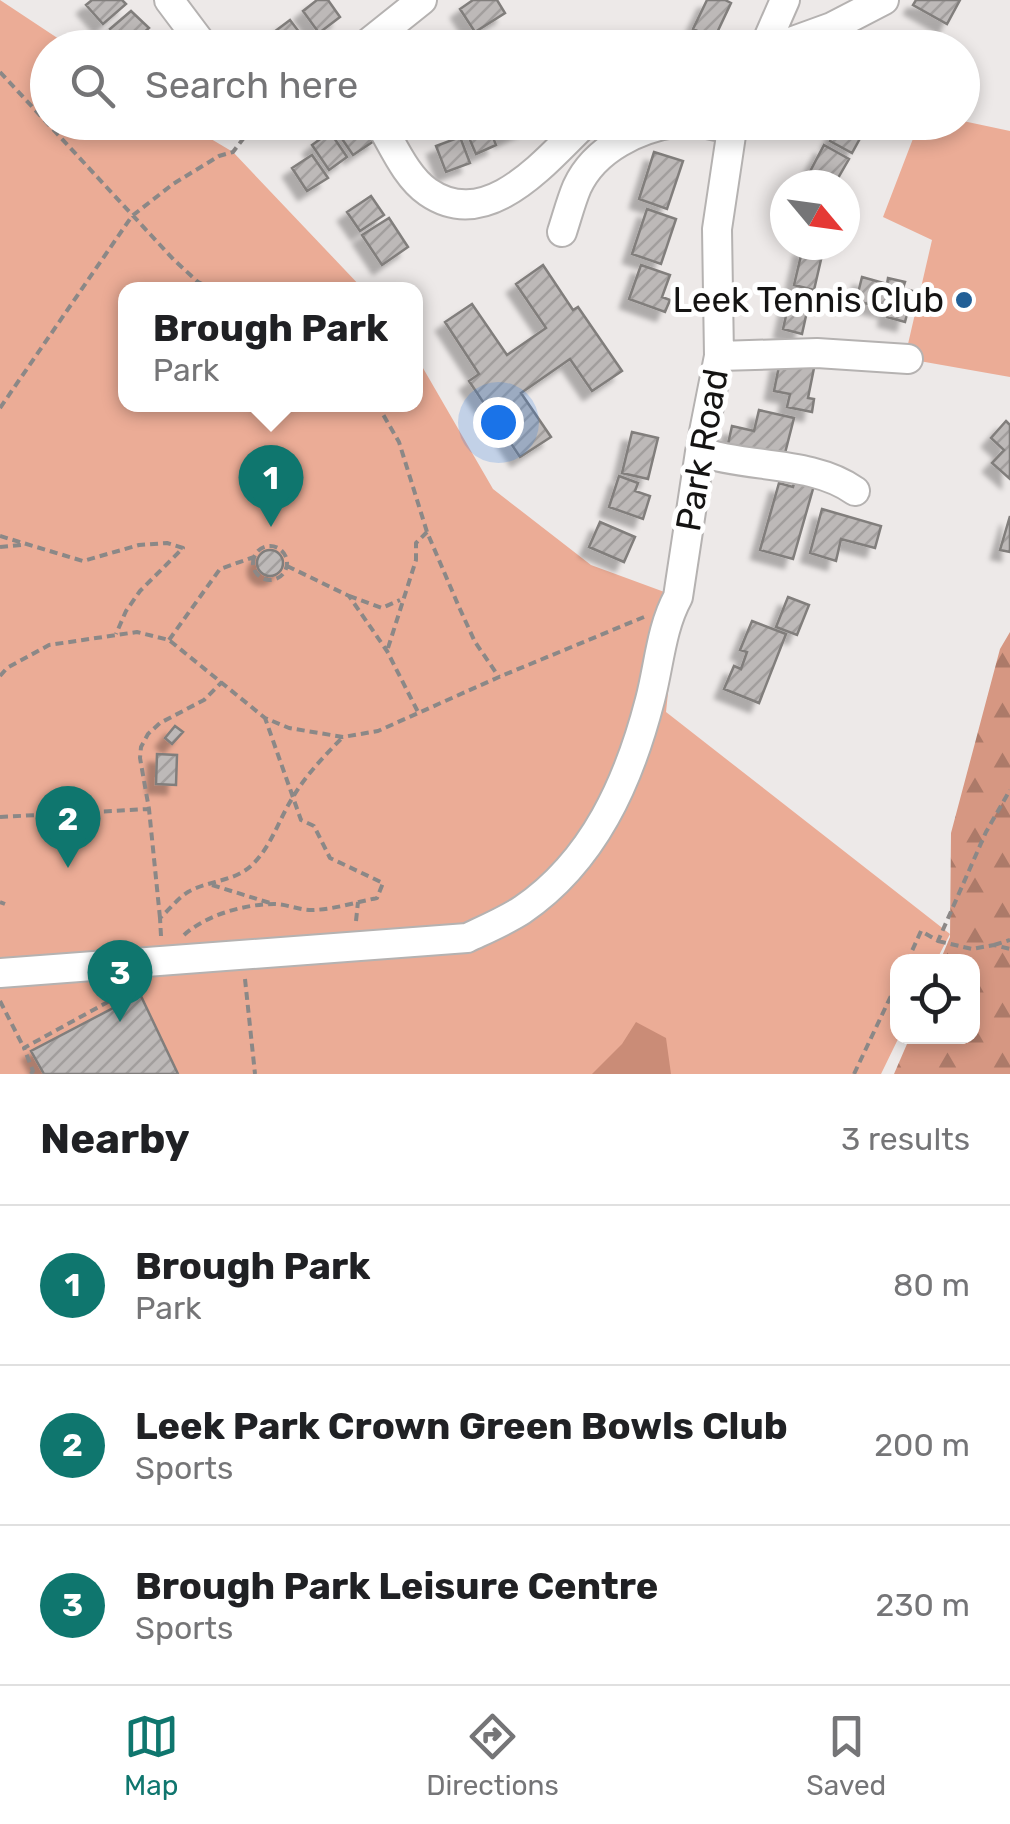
<!DOCTYPE html>
<style>
body{margin:0;font-family:Rubik,sans-serif;background:#f2f2f2;color:#202124}
.controls{position:absolute;right:30px;bottom:30px;display:grid;overflow:hidden;border-radius:20px;box-shadow:0 5px 15px #0003}
.controls button{width:90px;height:90px;display:grid;place-items:center;padding:0;border:0;border-bottom:2px solid #e0e0e0;background:#fff;color:#202124;font:50px sans-serif}
.compass{position:absolute;left:770px;top:170px;width:90px;height:90px;border-radius:50%;background:#fff;box-shadow:0 5px 15px #0003;rotate:119deg}
.you{position:absolute;left:498px;top:422px;width:35px;height:35px;margin:-25px;border:8px solid #fff;border-radius:50%;background:#1a73e8;box-shadow:0 0 0 15px #1a73e833}
.badge{display:grid;place-items:center;width:65px;height:65px;border-radius:50%;background:#0f766e;color:#fff;font-size:32px;font-weight:700}
.pin{position:absolute;translate:-50% -82px;filter:drop-shadow(0 2px 5px #0008)}
.pin::after{content:'';position:absolute;top:52px;width:35px;height:30px;background:inherit;clip-path:polygon(0 0,100% 0,50% 100%)}
.popup{position:absolute;left:118px;top:282px;width:305px;height:130px;box-sizing:border-box;display:grid;place-content:center;border-radius:20px;background:#fff;filter:drop-shadow(0 2px 8px #0005);font-size:32px;white-space:nowrap;color:#757577}
.popup b{font-size:38px;color:#202124}
.popup::after{content:'';position:absolute;left:50%;top:100%;margin-left:-20px;border:20px solid transparent;border-top-color:#fff}
.list{margin:0;padding:0;list-style:none}
h2{display:flex;justify-content:space-between;align-items:center;height:130px;margin:0;padding:0 40px;font-size:42px}
h2 small{font-size:32px;font-weight:400;color:#757577}
.list li{display:grid;grid-template-columns:65px 1fr auto;gap:30px;align-items:center;box-sizing:border-box;height:160px;padding:0 40px;border-top:2px solid #e0e0e0}
.list b{display:block;font-size:38px;white-space:nowrap}
.list p{margin:0;font-size:32px;white-space:nowrap;color:#757577}
.list em{font-size:32px;font-style:normal;color:#757577}
.icon{flex:none;width:55px;height:55px;fill:none;stroke:currentColor;stroke-width:2;stroke-linecap:round;stroke-linejoin:round}
.map{position:relative;flex:none;width:1010px;height:1074px;overflow:hidden}
.search{position:absolute;background:#fff;box-shadow:0 5px 15px #0003;left:30px;right:30px;top:30px;height:110px;display:flex;align-items:center;gap:25px;box-sizing:border-box;padding:0 35px;border-radius:55px;color:#757577;font-size:38px}
.sheet{height:610px;background:#fff}
nav{display:flex;justify-content:space-around;align-items:center;box-sizing:border-box;height:140px;border-top:2px solid #e0e0e0;background:#fff;font-size:28px;color:#757577}
nav a{display:grid;justify-items:center;gap:5px}
nav .on{color:#0f766e}
.map>svg:first-child{display:block}
</style>
<div class="map">
<svg width="1010" height="1074" viewBox="0 0 1010 1074">
<defs>
<pattern id="forest-firs" width="22" height="20" patternUnits="userSpaceOnUse" patternTransform="scale(2.5)"><rect width="22" height="20" fill="#d69782"/><path d="M5 1l3.5 6h-7zM16 11l3.5 6h-7z" fill="#ac7a69"/></pattern>
<pattern id="building-hatch" width="6" height="6" patternUnits="userSpaceOnUse" patternTransform="scale(2.5)"><rect width="6" height="6" fill="#bdb9b8"/><path d="M-1 1l2-2M0 6l6-6M5 7l2-2" fill="none" stroke="#a29e9d"/></pattern>
<filter id="shadow"><feDropShadow dx="-9" dy="9" stdDeviation="2.5" flood-color="#0004"/></filter>
</defs>
<rect width="100%" height="100%" fill="#ede9e8"/>
<!-- green -->
<path fill="#ebac96" d="M 0,0 L 71,47 L 48,48 L 48,122 L 184,123 L 233,152 L 363,289 L 126,290 L 126,404 L 416,404 L 416,356 L 493,489 L 591,565 L 678,597 L 666,712 L 950,934 L 936,961 L 898,962 L 898,1036 L 899,1037 L 881,1074 L 0,1074 Z
M 963,121 L 1010,131 L 1010,377 L 908,359 L 905,357 L 932,240 L 883,217 L 919,123 L 962,122 Z"/>
<!-- forest -->
<path fill="url(#forest-firs)" d="M 1010,632 L 1010,1074 L 894,1074 L 910,1037 L 972,1036 L 972,962 L 940,961 L 950,937 L 951,833 L 1000,649 Z"/>
<!-- water -->
<path fill="#ca8c77" d="M 636,1022 L 666,1038 L 671,1074 L 592,1074 L 622,1044 Z"/>
<!-- building -->
<path fill="url(#building-hatch)" stroke="#817e7c" stroke-width="2.5" filter="url(#shadow)" d="M 92,0 L 122,0 L 126,4 L 103,24 L 86,5 Z
M 317,0 L 328,0 L 340,17 L 319,33 L 303,11 Z
M 473,0 L 497,0 L 505,13 L 475,32 L 460,9 Z
M 707,0 L 725,0 L 731,3 L 714,39 L 693,29 Z
M 916,0 L 960,0 L 947,24 L 913,5 Z
M 131,11 L 149,28 L 126,48 L 110,29 Z
M 290,20 L 306,41 L 298,48 L 279,48 L 270,35 Z
M 154,34 L 169,48 L 139,48 Z
M 354,122 L 366,122 L 377,139 L 353,155 L 338,133 Z
M 473,122 L 487,122 L 496,145 L 476,154 L 464,126 Z
M 495,122 L 522,122 L 525,128 L 503,138 Z
M 840,122 L 869,122 L 852,153 L 830,141 Z
M 330,132 L 347,157 L 329,170 L 312,145 Z
M 460,137 L 470,163 L 446,172 L 436,146 Z
M 824,145 L 849,159 L 834,185 L 812,185 L 805,181 Z
M 654,152 L 683,161 L 667,209 L 639,199 Z
M 312,155 L 328,178 L 307,191 L 292,168 Z
M 371,196 L 384,215 L 360,231 L 347,212 Z
M 647,209 L 676,219 L 661,264 L 632,254 Z
M 389,218 L 408,247 L 382,265 L 362,235 Z
M 803,247 L 823,251 L 814,290 L 794,285 Z
M 543,265 L 573,310 L 578,307 L 622,371 L 592,391 L 570,359 L 521,393 L 551,437 L 520,457 L 469,381 L 479,374 L 445,322 L 472,304 L 507,355 L 546,328 L 516,284 Z
M 641,265 L 670,275 L 662,297 L 670,300 L 665,312 L 629,299 Z
M 862,277 L 887,284 L 888,278 L 905,282 L 903,288 L 913,291 L 905,322 L 887,317 L 889,309 L 856,301 Z
M 791,294 L 810,298 L 802,334 L 783,329 Z
M 780,361 L 814,368 L 808,398 L 814,399 L 812,412 L 787,407 L 790,394 L 774,391 Z
M 759,410 L 794,418 L 784,457 L 728,444 L 732,426 L 754,431 Z
M 1006,421 L 1010,425 L 1010,479 L 992,463 L 1004,450 L 991,438 Z
M 632,432 L 658,438 L 648,479 L 622,473 Z
M 619,476 L 638,483 L 635,491 L 650,496 L 643,519 L 609,507 Z
M 796,477 L 815,482 L 793,559 L 760,550 L 779,483 L 793,487 Z
M 822,509 L 881,526 L 875,548 L 841,539 L 836,561 L 810,553 Z
M 1010,516 L 1010,552 L 1000,550 Z
M 600,522 L 635,537 L 624,562 L 589,547 Z
M257 563a13 13 0 1 1 26 0a13 13 0 1 1-26 0Z
M 788,597 L 809,605 L 797,635 L 776,627 Z
M 752,621 L 786,634 L 759,703 L 724,689 L 734,666 L 741,669 L 747,652 L 740,650 Z
M 175,726 L 183,732 L 172,744 L 165,738 Z
M 157,754 L 177,755 L 176,785 L 156,784 Z
M 140,994 L 178,1074 L 44,1074 L 31,1051 Z"/>
<g fill="none" stroke-linecap="round" stroke-linejoin="round">
<!-- minor casing -->
<g stroke="#b5b2b1" stroke-width="32">
<path id="minor" d="M 169,0 L 205,48
M 362,48 L 422,0
M 764,48 L 785,0
M 774,48 L 832,27 L 884,0
M 379,122 C 393,145 406,177 428,192 C 486,232 542,165 579,129
M 698,122 L 731,129
M 562,232 C 567,217 571,201 577,187 C 595,148 639,128 679,122
M 719,356 L 817,353 L 908,359
M 700,452 C 749,468 813,461 855,491
M 0,973 L 467,938 C 486,929 505,921 522,910 C 594,861 629,781 650,700 C 659,666 661,628 678,597 L 700,452 L 719,356 L 717,229 L 733,122"/>
</g>
<!-- path -->
<path stroke="#8b8887" stroke-width="4" stroke-dasharray="8 5" stroke-linecap="butt" d="M 0,72 L 174,260 L 198,282 L 214,290
M 377,404 L 399,442 L 427,532 L 459,607 L 475,642 L 499,677
M 0,408 L 132,216 L 173,184 L 219,156 L 233,152 L 256,122
M 0,536 L 83,561 L 139,545 L 167,543 L 183,548 L 140,591 L 126,611 L 116,634
M253 563a17 17 0 1 1 34 0a17 17 0 1 1-34 0Z
M 0,547 L 22,545
M 287,566 L 349,596 L 387,651 L 418,712
M 349,596 L 382,608 L 400,600
M 169,640 L 220,569 L 254,557
M 388,648 L 416,560 L 416,543 L 427,532
M 0,676 L 7,668 L 49,645 L 137,632 L 169,640 L 265,718 L 289,728 L 343,737 L 378,731 L 499,677 L 644,617
M 0,817 L 149,809
M 212,885 L 270,903
M 0,902 L 5,904
M 160,918 L 149,809 L 140,758 L 141,747 L 148,734 L 160,723 L 204,700 L 222,682
M 356,921 L 358,902
M 184,935 C 206,915 245,904 274,904 C 287,904 301,911 314,910 C 335,909 357,902 377,898 L 383,883 L 330,858 L 314,826 L 301,820 L 265,718
M 161,936 L 160,918 C 169,910 178,898 188,892 C 209,880 235,882 253,864 C 272,845 279,819 293,797 C 306,775 325,755 343,737
M 938,941 L 972,949 L 994,945 L 1010,949
M 994,945 L 1010,940
M 907,962 L 921,931 L 938,941 L 986,832 L 1010,790
M 245,979 L 255,1074
M 0,1001 L 24,1048
M 31,1074 L 33,1071 L 24,1048 L 135,987
M 854,1074 L 898,981"/>
<!-- minor -->
<use href="#minor" stroke="#fff" stroke-width="28"/>
</g>
<!-- markers -->
<circle fill="#225f96" stroke="#fff" stroke-width="4" cx="964" cy="300" r="10"/>
<g text-anchor="middle" dominant-baseline="central" stroke-width="10" stroke-linejoin="round" paint-order="stroke">
<!-- poi labels -->
<g font-size="35" fill="#151413" stroke="#fff" text-anchor="end">
<text x="944" y="300">Leek Tennis Club</text>
</g>
<!-- street labels -->
<g font-size="35" fill="#151413" stroke="#fff">
<text transform="translate(702 450) rotate(-80)">Park Road</text>
</g>
</g>
</svg>
<div class="controls">
<button><svg class="icon" aria-label="locate" viewBox="0 0 24 24"><circle cx="12" cy="12" r="6"/><path d="M12 2v4M12 18v4M2 12h4M18 12h4"/></svg></button>
</div>
<svg class="compass" viewBox="-18 -18 36 36"><path d="M0-13l5 13h-10z" fill="#e53935"/><path d="M0 13l5-13h-10z" fill="#757577"/></svg>
<div class="you"></div>
<div class="pin badge" style="left:271px;top:527px">1</div>
<div class="popup"><b>Brough Park</b>Park</div>
<div class="pin badge" style="left:68px;top:868px">2</div>
<div class="pin badge" style="left:120px;top:1022px">3</div>
<div class="search"><svg class="icon" aria-label="search" viewBox="0 0 24 24"><circle cx="10" cy="10" r="6"/><path d="M15 15l6 6"/></svg>Search here</div>
</div>
<section class="sheet">
<h2>Nearby<small>3 results</small></h2>
<ul class="list">
<li><span class="badge">1</span><div><b>Brough Park</b><p>Park</p></div><em>80 m</em></li>
<li><span class="badge">2</span><div><b>Leek Park Crown Green Bowls Club</b><p>Sports</p></div><em>200 m</em></li>
<li><span class="badge">3</span><div><b>Brough Park Leisure Centre</b><p>Sports</p></div><em>230 m</em></li>
</ul>
</section>
<nav>
<a class="on"><svg class="icon" aria-label="map" viewBox="0 0 24 24"><path d="M3 6l6-2 6 2 6-2v14l-6 2-6-2-6 2zM9 4v14M15 6v14"/></svg>Map</a>
<a><svg class="icon" aria-label="directions" viewBox="0 0 24 24"><path d="M12 3l9 9-9 9-9-9zM9 14v-3h6M13 9l2 2-2 2"/></svg>Directions</a>
<a><svg class="icon" aria-label="saved" viewBox="0 0 24 24"><path d="M7 4h10v16l-5-4-5 4z"/></svg>Saved</a>
</nav>
